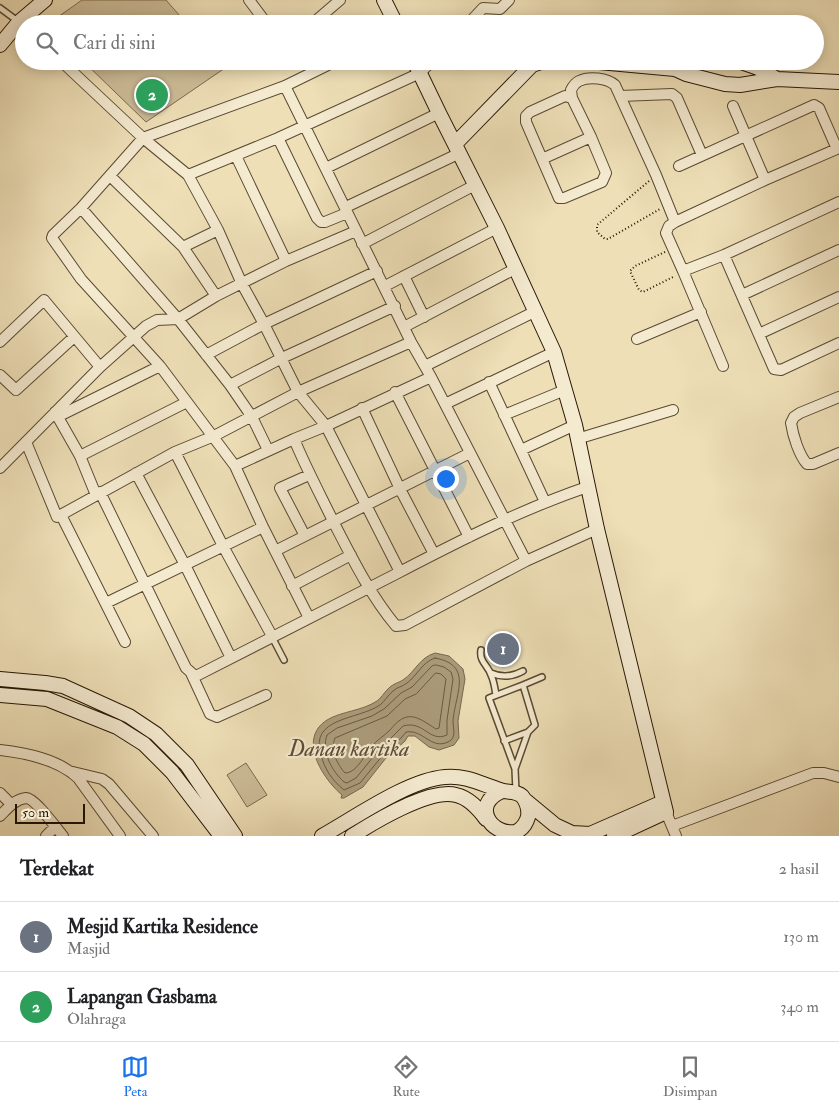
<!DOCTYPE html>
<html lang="id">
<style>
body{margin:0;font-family:"IM FELL Double Pica",serif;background:#f6f6f6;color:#202124}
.scale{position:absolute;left:15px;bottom:12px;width:70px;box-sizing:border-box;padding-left:5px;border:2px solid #291805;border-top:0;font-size:14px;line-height:18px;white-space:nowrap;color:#291805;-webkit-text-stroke:4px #f4ead0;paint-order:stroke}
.you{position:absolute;left:445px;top:478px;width:18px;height:18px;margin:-12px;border:4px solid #fff;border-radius:50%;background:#1a73e8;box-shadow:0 0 0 8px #1a73e833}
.badge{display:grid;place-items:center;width:32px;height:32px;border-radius:50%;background:#1a73e8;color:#fff;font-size:16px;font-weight:700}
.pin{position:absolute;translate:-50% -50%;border:2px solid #fff;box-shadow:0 1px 5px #0006}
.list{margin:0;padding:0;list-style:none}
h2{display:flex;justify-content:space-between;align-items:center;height:65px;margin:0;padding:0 20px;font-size:21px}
h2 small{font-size:16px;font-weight:400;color:#757577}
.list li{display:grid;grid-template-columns:32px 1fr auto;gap:15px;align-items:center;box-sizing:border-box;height:70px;padding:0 20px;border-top:1px solid #e0e0e0}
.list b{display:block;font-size:19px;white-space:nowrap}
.list p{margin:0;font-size:16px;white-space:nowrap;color:#757577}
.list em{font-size:16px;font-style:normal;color:#757577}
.icon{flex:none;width:28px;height:28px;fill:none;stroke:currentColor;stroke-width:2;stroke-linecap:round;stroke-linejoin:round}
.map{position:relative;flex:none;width:839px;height:836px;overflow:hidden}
.search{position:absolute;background:#fff;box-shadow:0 2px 12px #0003;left:15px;right:15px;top:15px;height:55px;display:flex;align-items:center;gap:12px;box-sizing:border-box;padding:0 18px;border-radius:28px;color:#757577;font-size:19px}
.sheet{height:205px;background:#fff}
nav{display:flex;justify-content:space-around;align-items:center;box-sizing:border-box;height:70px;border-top:1px solid #e0e0e0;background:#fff;font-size:14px;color:#757577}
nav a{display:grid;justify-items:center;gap:2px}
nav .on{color:#1a73e8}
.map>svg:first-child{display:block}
</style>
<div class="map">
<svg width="839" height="836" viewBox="0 0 839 836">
<rect width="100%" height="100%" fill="#eedfb7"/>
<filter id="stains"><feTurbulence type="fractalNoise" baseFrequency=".004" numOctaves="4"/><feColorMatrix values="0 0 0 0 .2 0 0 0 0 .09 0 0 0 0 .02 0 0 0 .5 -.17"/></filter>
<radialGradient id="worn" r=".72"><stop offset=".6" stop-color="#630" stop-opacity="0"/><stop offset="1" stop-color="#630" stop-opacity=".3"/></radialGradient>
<!-- green -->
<path fill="#cdbd99" stroke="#7b6a4f" d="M 82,0 L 166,0 L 187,24 L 48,24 Z
M 83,61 L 220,61 L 225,68 L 146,122 Z
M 246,763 L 267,795 L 247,807 L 227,775 Z"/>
<!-- water -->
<path fill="#ab9b7a" stroke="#77674b" d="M 435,653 L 449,656 L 463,669 L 465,679 L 458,721 L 459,738 L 454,745 L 439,750 L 429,747 L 415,736 L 408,736 L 405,741 L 386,758 L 363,787 L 344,798 L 341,798 L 342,795 C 323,779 297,739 327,720 C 342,711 362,711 377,701 C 381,698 384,693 387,690 C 392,684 398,683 403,680 C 416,671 419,658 435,653 Z"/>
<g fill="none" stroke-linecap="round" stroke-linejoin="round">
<!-- shore -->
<path stroke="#6a5a40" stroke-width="1" d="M 435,658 C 474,665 455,694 453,721 C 453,729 457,738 448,742 C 431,750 423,729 406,732 L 401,738 L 383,755 L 360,783 L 344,790 C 332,780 325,770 321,755 C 309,717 358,720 380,705 C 385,701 388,695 393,691 C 397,687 402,687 407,683 C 417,676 422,662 435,658 Z
M 436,665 L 444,667 L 451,672 L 453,679 L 447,720 L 447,735 C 429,743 424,720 403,726 L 378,751 L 356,778 L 347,783 L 344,782 C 332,771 321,752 327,735 L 337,728 L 372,716 L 384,709 L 401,693 L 412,687 L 432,666 Z
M 436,673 L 441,674 L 446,679 L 439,728 L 436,729 C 416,716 407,709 390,730 C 384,736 377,740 372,746 C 365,754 357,773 345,773 C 337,764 330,750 335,738 L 387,716 L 405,699 L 416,694 Z"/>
<!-- lane casing -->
<g stroke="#5a4a32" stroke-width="8">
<path id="lane" d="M 0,8 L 19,22
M 272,637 L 284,660
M 481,650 C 479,662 488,665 491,675 C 494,681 495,689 496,695
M 491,673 C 502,678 512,677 523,671
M 523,685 L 542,677
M 504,741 L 528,732
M 515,769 L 489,698 L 523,685 L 535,725 L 528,732 L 515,769 L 516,792"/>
</g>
<!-- street casing -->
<g stroke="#5a4a32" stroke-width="12">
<path id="street" d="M 249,0 L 267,24
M 312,24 L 340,0
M 468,24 L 483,8 L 500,9 L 509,0
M 61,61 L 143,138 L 188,175 L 218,230 L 242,284 L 264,324 L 298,392 L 326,426 L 400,572
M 285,86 L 411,342 L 431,377 L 526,561
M 620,96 L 672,94 L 677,98 L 702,155
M 572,98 L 591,137 L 606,173 L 602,182 L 564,198 L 559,198 L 542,159 L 591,137
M 733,106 L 765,180
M 278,138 L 317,218 L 321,222 L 325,222 L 347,213
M 236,156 L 286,261
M 542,159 L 526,122 L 526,116 L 530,112 L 565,96 L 572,98 L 571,90 C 573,86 575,83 579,81 C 589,76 607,78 615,85 L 656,175 L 675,222 L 669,226 L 666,233 L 683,271 L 723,366
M 679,166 L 814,105 L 819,108 L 837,149
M 326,168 L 439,113
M 188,175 L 278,138 L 420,73 L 432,61
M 110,176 L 183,247 L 216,296
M 346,207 L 460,153
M 81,208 L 178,319 L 230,385 L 252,417 L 268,450
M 675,222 L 765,180 L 839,148
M 362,244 L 475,185
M 183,247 L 218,230
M 724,255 L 774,369 L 781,370 L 839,343
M 683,271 L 724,255 L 839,202
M 404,276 L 424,317
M 385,286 L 497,228
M 742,295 L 839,250
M 404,327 L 509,272
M 759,334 L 839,297
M 637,339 L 701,312
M 0,342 L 44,300 L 100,367
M 206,355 L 264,324 L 377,271
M 425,366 L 536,311
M 0,375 L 16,390 L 74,337
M 489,382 L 545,502
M 230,385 L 282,358 L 395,306
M 395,392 L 469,537
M 839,397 L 800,413 L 794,417 L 791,423 C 793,436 799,455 807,464 L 813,464 L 839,453
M 445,404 L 554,352
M 362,408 L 400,489 L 434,554
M 55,412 L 80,456 L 96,495
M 504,415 L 565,390
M 57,417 L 160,366
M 294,439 C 306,468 321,496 335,525 C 353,560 371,596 396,626 L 405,625 L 526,561 L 597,529
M 577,439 L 673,410
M 26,442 L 57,517 L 175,452 L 214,436 L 298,392 L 411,342
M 521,450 L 575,425
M 175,452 L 223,546 L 272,636
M 80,456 L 187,402
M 235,466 L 294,439 L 326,426 L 431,377
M 0,468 L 100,367 L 146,326 L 157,320 L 178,319 L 216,296 L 286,261 L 356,231
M 136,473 L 185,565 L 231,658
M 100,492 L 186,668 L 194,675 L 198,675 C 264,642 329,608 394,575 C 457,542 520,510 587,487
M 61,515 L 125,642
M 305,536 L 280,488 L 309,475
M 275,551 L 470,453
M 292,586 L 351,555
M 106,603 L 263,527
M 309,618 L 263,527 L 235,466 L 160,366 L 81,279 L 52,238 L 53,235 L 81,208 L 143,138 L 285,86 L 336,61
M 191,673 L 210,714 L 217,717 L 266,695
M 0,750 C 26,753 58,759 78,778 L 120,836
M 73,772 L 102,779 L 109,784 L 153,836
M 0,793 L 11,804
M 666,812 L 676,836
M 0,816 C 7,809 15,799 26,798 C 35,798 57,829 63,836
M 672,826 L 813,773 L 824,773 L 839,777
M 46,836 L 55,827"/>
</g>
<!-- secondary casing -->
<g stroke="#291805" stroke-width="16">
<path id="secondary" d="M 384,0 L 396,24
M 0,45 L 19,22 L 45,0
M 414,61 L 439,113 L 497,228 L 554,352 L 575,425 L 597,529 L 666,812 L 614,836
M 588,61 L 675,69 L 686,74 L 725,84 L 740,85 L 777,79 L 839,82
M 738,61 L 758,68 L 777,79
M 675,69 L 706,61
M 455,144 L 532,65 L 544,61
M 0,679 L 45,683 L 63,686 L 129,716 L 156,734 L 187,765 L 235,836
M 0,695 L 47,699 L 117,727 L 144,744 L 172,772 L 221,836
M 526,801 L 555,825 L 572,833 L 590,834 L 663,802
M 322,836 C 356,817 408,780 445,777 C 466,775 481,784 500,790 C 508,793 515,790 522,796 C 527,802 529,810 528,817 C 526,824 522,829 516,832 C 490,836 471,804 502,791
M 352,836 C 374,822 430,788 456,795 C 469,798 478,808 486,819"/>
</g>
<!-- path -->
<path stroke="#291805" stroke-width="2" stroke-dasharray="1 2.5" stroke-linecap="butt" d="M 649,181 L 597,225 L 597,232 L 605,239 L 608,239 L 660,209
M 665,252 L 635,266 L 630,271 L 639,290 L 643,292 L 675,276"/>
<!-- lane -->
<use href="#lane" stroke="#f4ead0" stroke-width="5"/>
<!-- street -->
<use href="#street" stroke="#f4ead0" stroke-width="10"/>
<!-- secondary -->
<use href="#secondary" stroke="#f4ead0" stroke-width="14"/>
</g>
<g text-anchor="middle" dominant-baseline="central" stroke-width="4.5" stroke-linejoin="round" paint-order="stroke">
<!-- water labels -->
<g font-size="22" font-style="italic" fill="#5d4c34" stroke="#f4ead0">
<text x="349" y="749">Danau kartika</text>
</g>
</g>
<rect width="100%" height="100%" filter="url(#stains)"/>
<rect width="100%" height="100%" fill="url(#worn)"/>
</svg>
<div class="scale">50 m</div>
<div class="you"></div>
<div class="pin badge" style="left:503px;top:649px;background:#6b7280">1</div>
<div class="pin badge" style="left:152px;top:95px;background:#2e9e5b">2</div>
<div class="search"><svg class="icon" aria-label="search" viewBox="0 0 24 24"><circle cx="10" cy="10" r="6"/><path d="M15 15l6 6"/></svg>Cari di sini</div>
</div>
<section class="sheet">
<h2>Terdekat<small>2 hasil</small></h2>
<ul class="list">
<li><span class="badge" style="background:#6b7280">1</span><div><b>Mesjid Kartika Residence</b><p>Masjid</p></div><em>130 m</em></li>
<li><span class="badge" style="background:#2e9e5b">2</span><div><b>Lapangan Gasbama</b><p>Olahraga</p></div><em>340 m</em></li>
</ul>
</section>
<nav>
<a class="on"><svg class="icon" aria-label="map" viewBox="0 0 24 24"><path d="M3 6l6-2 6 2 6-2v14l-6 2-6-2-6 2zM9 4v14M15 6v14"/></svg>Peta</a>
<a><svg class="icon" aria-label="directions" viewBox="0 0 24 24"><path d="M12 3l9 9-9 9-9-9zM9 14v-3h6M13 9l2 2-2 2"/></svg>Rute</a>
<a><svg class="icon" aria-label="saved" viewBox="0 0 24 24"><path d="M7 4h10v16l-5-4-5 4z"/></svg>Disimpan</a>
</nav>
